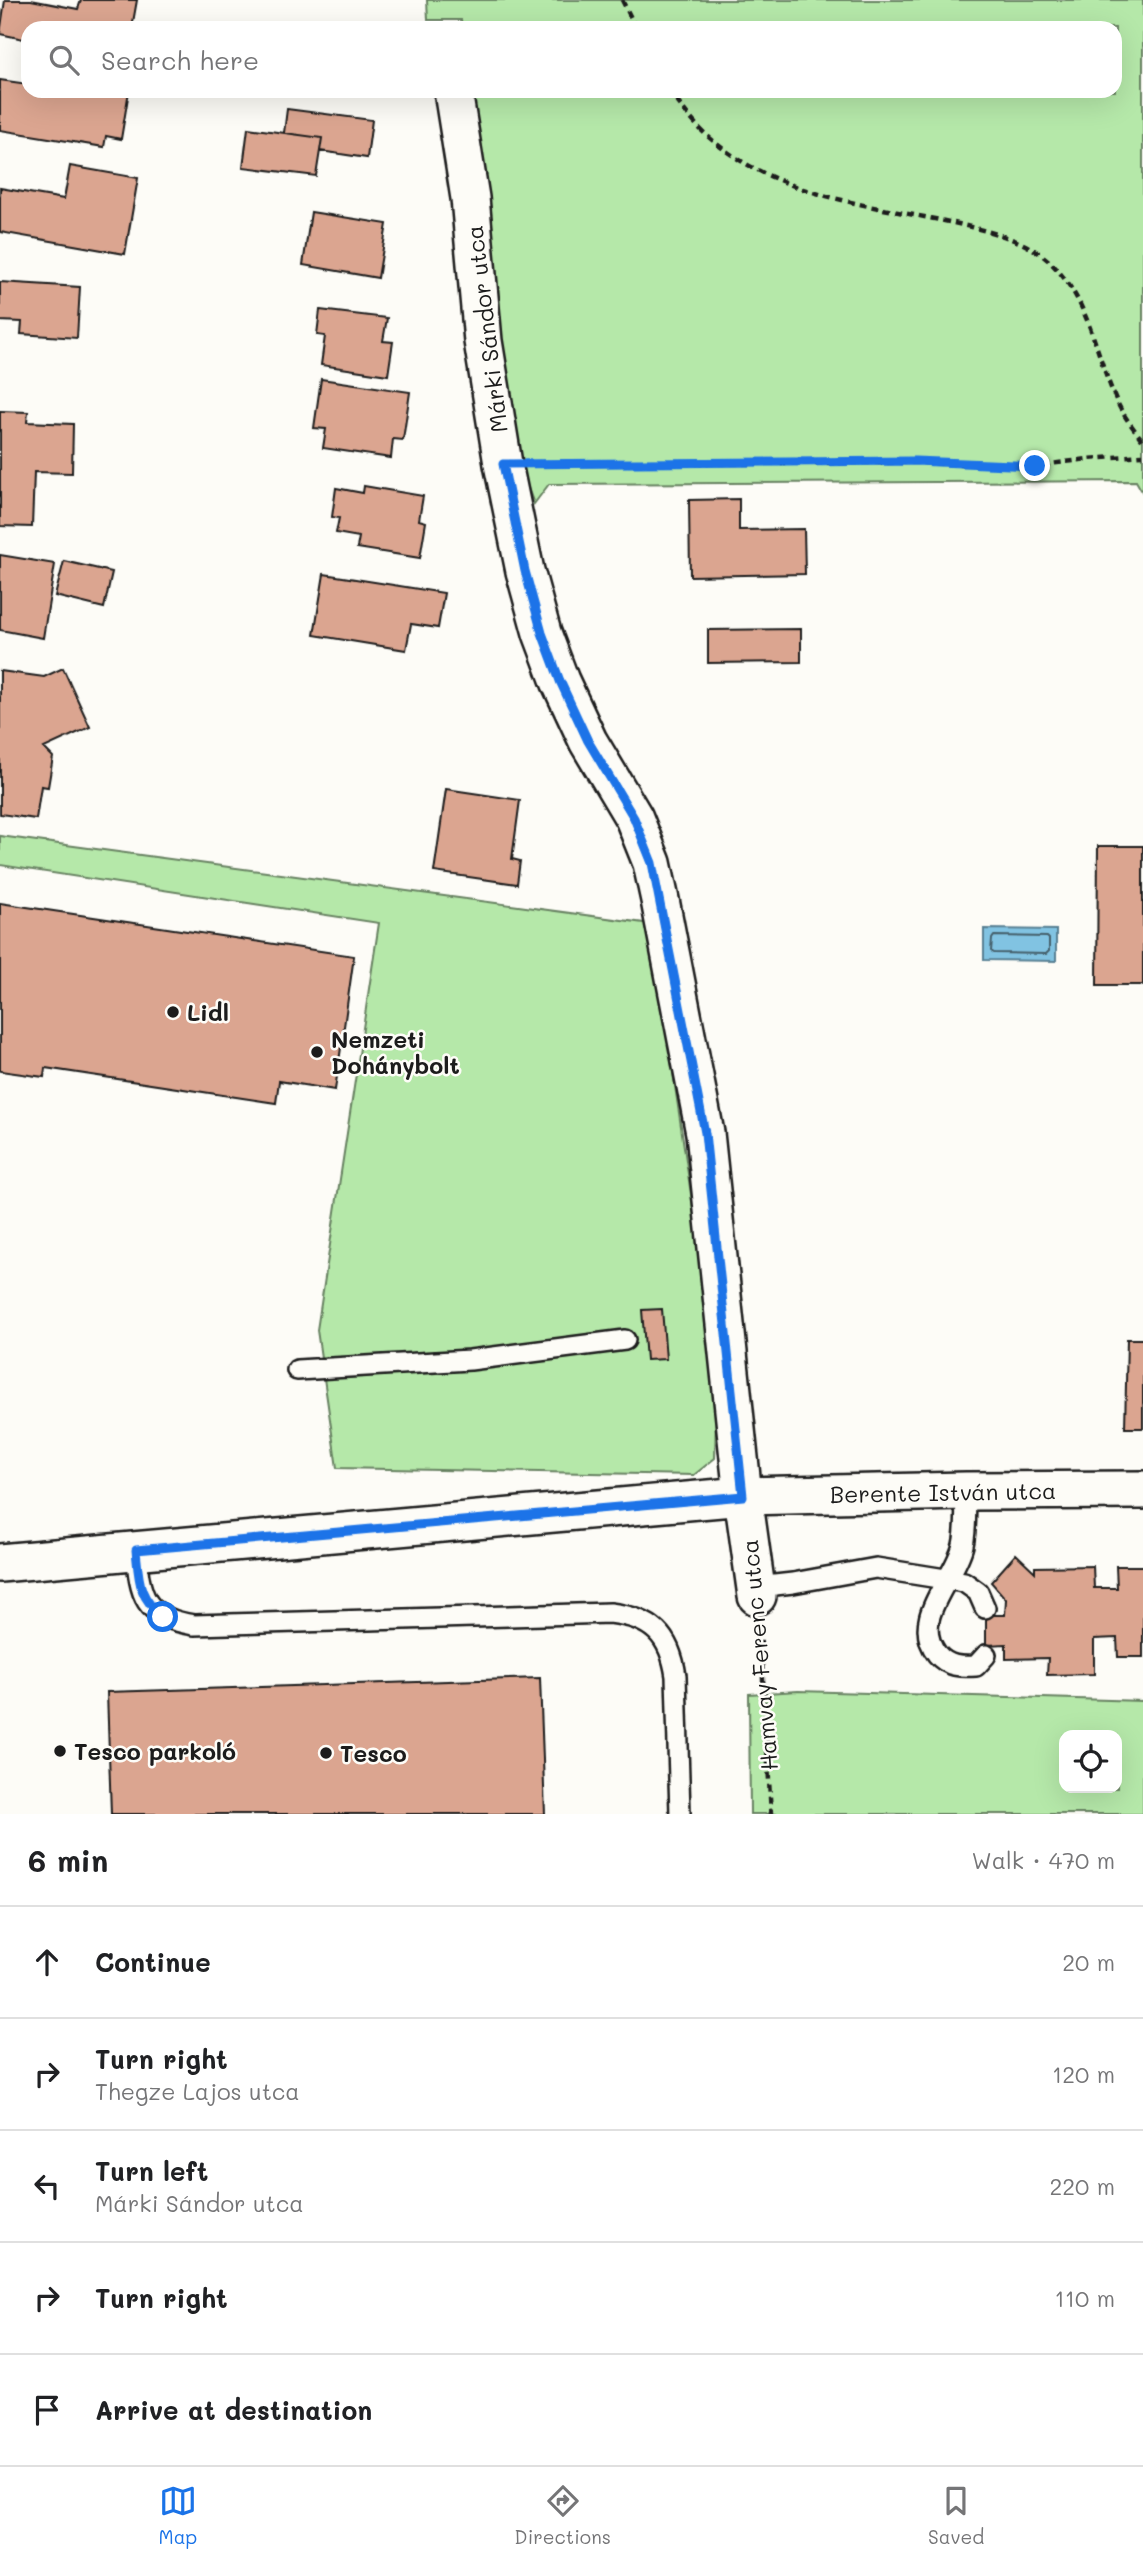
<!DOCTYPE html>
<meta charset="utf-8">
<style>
body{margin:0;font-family:Mali,sans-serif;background:#f6f6f6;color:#202124}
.controls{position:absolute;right:21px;bottom:21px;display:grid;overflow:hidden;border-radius:14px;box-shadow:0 7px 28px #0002}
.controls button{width:63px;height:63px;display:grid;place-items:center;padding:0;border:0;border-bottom:2px solid #e0e0e0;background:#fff;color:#202124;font:35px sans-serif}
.stop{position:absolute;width:21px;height:21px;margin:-16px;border:5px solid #1a73e8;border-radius:50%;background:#fff}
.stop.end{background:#1a73e8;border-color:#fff;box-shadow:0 2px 7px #0008}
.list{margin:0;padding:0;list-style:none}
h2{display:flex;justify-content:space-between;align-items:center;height:91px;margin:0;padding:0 28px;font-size:30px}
h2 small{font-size:23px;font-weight:400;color:#757577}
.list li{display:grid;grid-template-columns:46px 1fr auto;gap:21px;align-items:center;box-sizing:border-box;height:112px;padding:0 28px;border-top:2px solid #e0e0e0}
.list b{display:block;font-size:26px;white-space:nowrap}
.list p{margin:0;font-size:23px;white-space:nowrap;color:#757577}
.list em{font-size:23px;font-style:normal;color:#757577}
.icon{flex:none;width:38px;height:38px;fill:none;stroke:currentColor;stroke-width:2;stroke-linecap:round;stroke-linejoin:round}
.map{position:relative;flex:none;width:1143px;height:1814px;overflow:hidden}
.search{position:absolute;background:#fff;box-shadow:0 7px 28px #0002;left:21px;right:21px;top:21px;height:77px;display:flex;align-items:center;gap:18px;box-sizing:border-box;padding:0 24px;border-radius:21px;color:#757577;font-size:26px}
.sheet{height:651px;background:#fff}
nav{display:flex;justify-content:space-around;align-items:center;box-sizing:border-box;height:98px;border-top:2px solid #e0e0e0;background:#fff;font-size:19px;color:#757577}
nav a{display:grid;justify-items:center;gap:4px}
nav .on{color:#1a73e8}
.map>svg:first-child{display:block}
</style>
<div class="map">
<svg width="1143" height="1814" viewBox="0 0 1143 1814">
<rect width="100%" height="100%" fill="#fdfcf7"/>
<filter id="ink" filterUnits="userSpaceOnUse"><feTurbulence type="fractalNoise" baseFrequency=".0143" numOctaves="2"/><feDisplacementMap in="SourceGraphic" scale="14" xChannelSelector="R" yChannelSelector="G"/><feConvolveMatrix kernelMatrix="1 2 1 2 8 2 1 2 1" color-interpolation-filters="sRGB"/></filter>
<g filter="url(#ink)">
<!-- green -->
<path fill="#b5e8a9" stroke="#688262" stroke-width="2" fill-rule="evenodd" d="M 427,0 L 1143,0 L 1143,493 L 1136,481 L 549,484 L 534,504 L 506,429 L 469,91 L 1115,91 L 1115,28 L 462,28 L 461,20 L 428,20 Z
M 0,836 L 651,924 L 717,1370 L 715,1458 L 694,1475 L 337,1468 L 317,1330 L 379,923 L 0,865 Z
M 798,1691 L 1143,1701 L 1143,1814 L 750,1814 L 749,1694 ZM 1117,1735 L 1117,1788 L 1064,1788 L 1064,1735 Z"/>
<!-- water -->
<path fill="#81c3e2" stroke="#598093" stroke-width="2" d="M 984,929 L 1056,930 L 1056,961 L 984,960 Z"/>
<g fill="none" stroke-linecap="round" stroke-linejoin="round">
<!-- shore -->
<path stroke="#445f6b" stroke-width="2" d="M 994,936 L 1047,937 L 1049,939 L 1049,951 L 1046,954 L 994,953 L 991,951 L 992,939 Z"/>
</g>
<!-- building -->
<path fill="#dba590" stroke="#1c1c1c" stroke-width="2" d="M 5,0 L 31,0 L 78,9 L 81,0 L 137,0 L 132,28 L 28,28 L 28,40 L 0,34 Z
M 0,80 L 28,84 L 28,91 L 129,91 L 121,139 L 106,136 L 104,147 L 0,130 Z
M 287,109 L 372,120 L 367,158 L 320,151 L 322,138 L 284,133 Z
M 248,128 L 322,138 L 316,176 L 243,167 Z
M 70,166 L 138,178 L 125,254 L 0,232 L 0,188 L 64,199 Z
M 311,212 L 387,224 L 378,278 L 303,265 Z
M 0,282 L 80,287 L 77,338 L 21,334 L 22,322 L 0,321 Z
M 320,310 L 387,318 L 383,341 L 393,342 L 388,375 L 321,365 L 325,336 L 317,335 Z
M 321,379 L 410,392 L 403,440 L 393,439 L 391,458 L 323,448 L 326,429 L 314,428 Z
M 0,411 L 28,412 L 27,422 L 73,424 L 72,473 L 34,472 L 32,527 L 0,526 Z
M 364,486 L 423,496 L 419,520 L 426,522 L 420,558 L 357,548 L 359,537 L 336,533 L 339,518 L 332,517 L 336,488 L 363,493 Z
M 739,499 L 739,530 L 804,529 L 805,574 L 690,576 L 689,500 Z
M 0,555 L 55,564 L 43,638 L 0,630 Z
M 64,561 L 112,572 L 104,608 L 55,596 Z
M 324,574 L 444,593 L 438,628 L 411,624 L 406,650 L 314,635 Z
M 801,629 L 801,662 L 708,663 L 708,630 Z
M 63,668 L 90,727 L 44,748 L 53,757 L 48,787 L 41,786 L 36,819 L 0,814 L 0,671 L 44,677 Z
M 446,789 L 520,800 L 512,859 L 520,861 L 517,884 L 434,872 Z
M 1098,846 L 1143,846 L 1143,985 L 1097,985 Z
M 0,903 L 354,956 L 335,1090 L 279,1081 L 276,1103 L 45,1068 L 44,1077 L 0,1071 Z
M 662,1309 L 666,1359 L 646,1360 L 642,1310 Z
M 1127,1339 L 1143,1339 L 1143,1428 L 1125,1428 Z
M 1016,1554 L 1035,1572 L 1035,1567 L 1093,1566 L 1094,1588 L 1117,1588 L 1116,1566 L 1143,1566 L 1143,1657 L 1118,1657 L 1117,1638 L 1094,1639 L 1094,1674 L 1047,1675 L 1048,1658 L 1006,1659 L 1006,1644 L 986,1645 L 986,1615 L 1005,1615 L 1006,1599 L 991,1582 Z
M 540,1678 L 545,1814 L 111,1814 L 107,1692 Z"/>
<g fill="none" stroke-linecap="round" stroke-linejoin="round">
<!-- service casing -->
<g stroke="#1c1c1c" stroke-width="24">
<path id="service" d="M 297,1370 L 470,1360 L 625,1340
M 966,1491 C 965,1508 967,1528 963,1545 C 955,1580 909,1618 937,1654 C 948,1667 961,1667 976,1666 L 986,1655
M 136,1551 C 140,1596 143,1617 194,1625 L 610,1613 C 652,1618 670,1635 676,1676 L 680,1814
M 757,1587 L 793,1583 L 876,1568 L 964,1582 L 978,1592 L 985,1608"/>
</g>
<!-- minor casing -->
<g stroke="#1c1c1c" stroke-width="42">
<path id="minor" d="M 453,91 L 470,198 L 483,341 L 503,464 L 525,571 L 542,633 L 560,681 L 588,741 L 634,818 L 652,863 L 660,900 L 705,1133 L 743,1496 L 757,1596
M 0,1563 L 743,1496 L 966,1491 L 1143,1490"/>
</g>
<!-- path -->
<path stroke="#1c1c1c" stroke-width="4.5" stroke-dasharray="7 5" stroke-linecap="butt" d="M 622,0 L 636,28
M 669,91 C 682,107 695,126 711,139 C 778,197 871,205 954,223 C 987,231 1027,239 1051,263 C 1092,304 1095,357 1119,406 C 1125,418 1135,430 1143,441
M 539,464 L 915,462 L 1035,466 L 1088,459 L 1143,455
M 760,1629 L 771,1814"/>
<!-- service -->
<use href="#service" stroke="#fdfcf7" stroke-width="19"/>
<!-- minor -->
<use href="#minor" stroke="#fdfcf7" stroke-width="37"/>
</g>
</g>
<g fill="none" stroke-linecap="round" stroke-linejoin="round" filter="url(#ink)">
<!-- route -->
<path stroke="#1a73e8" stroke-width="9" d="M 163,1617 C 138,1597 139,1581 136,1550 L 743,1496 L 705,1133 L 652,863 L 634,818 L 588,741 L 560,681 L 542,633 L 525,571 L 503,464 L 915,461 L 1035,466"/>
</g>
<!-- markers -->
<g fill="#1c1c1c" stroke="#fdfcf7" stroke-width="2.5">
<circle cx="173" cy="1012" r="7"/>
<circle cx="317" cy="1052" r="7"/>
<circle cx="60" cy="1751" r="7"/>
<circle cx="326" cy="1753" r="7"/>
</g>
<g text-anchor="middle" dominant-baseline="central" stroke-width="5" stroke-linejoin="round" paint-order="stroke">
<!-- street labels -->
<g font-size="23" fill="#1c1c1c" stroke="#fdfcf7">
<text transform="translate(486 329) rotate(-97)">Márki Sándor utca</text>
<text transform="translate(943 1492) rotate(-1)">Berente István utca</text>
<text transform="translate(759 1655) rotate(-95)">Hamvay Ferenc utca</text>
</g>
<!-- poi labels -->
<g font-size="23" font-weight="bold" fill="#1c1c1c" stroke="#fdfcf7" text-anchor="start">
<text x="187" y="1012">Lidl</text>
<text x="331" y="1039">Nemzeti<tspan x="331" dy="26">Dohánybolt</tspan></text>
<text x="74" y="1751">Tesco parkoló</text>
<text x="340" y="1753">Tesco</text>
</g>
</g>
</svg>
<div class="controls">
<button><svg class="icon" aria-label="locate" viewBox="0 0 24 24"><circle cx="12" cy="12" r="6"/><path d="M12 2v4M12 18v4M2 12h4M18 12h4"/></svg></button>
</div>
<div class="stop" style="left:163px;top:1617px"></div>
<div class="stop end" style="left:1035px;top:466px"></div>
<div class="search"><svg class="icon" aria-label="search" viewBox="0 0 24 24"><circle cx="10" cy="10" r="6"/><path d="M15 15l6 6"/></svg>Search here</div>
</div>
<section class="sheet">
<h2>6 min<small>Walk · 470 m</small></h2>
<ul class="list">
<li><svg class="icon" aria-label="ahead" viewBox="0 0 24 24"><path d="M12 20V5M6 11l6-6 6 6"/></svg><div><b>Continue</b></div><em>20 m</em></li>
<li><svg class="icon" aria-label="right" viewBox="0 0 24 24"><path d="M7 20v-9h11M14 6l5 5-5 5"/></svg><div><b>Turn right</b><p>Thegze Lajos utca</p></div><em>120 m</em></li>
<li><svg class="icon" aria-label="left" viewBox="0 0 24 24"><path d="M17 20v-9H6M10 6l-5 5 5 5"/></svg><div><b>Turn left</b><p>Márki Sándor utca</p></div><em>220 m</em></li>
<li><svg class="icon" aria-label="right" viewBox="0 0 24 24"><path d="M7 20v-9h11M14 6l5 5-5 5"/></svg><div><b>Turn right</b></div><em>110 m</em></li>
<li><svg class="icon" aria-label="arrive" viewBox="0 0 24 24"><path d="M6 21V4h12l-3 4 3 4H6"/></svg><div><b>Arrive at destination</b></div></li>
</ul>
</section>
<nav>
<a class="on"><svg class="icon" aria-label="map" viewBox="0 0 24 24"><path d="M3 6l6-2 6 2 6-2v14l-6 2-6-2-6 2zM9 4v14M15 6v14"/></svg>Map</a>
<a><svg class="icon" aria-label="directions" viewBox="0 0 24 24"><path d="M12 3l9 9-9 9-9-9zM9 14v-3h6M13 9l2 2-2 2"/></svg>Directions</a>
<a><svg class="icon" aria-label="saved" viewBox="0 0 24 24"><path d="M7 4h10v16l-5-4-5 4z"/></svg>Saved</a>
</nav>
